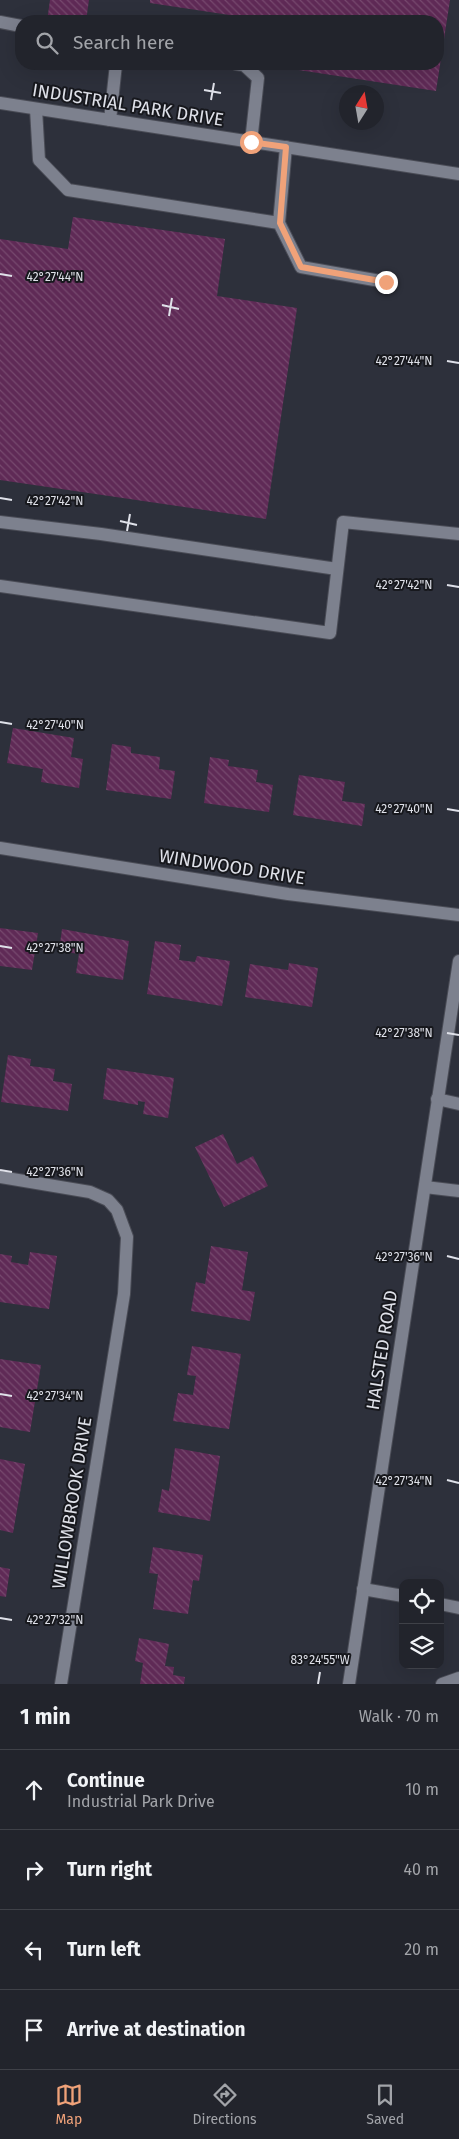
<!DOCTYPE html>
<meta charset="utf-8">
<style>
body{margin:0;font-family:"Fira Sans",sans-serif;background:#2a2c34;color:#f1f3f6}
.controls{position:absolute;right:15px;bottom:15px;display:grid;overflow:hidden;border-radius:10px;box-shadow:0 5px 20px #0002}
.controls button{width:45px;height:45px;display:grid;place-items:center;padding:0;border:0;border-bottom:1px solid #3f4148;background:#22242c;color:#f1f3f6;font:25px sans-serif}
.compass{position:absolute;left:339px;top:85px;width:45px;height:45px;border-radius:50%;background:#22242c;box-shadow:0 5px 20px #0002;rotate:11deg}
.stop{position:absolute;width:15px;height:15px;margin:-11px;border:4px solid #f0a279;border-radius:50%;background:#fff}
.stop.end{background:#f0a279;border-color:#fff;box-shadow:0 1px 5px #0008}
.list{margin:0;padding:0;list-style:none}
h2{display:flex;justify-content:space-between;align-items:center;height:65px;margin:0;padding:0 20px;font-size:21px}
h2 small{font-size:16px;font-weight:400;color:#a2a4a9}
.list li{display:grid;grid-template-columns:32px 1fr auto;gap:15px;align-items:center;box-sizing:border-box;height:80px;padding:0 20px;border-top:1px solid #3f4148}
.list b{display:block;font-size:19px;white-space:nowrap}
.list p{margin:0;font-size:16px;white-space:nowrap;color:#a2a4a9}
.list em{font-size:16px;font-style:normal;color:#a2a4a9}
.icon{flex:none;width:28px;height:28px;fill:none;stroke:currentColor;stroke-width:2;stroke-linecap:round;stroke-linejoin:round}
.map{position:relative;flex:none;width:459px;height:1684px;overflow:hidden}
.search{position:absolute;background:#22242c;box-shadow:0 5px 20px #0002;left:15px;right:15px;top:15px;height:55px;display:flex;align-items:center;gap:12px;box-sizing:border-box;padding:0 18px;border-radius:20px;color:#a2a4a9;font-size:19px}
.sheet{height:385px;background:#22242c}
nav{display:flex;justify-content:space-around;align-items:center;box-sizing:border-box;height:70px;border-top:1px solid #3f4148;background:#22242c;font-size:14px;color:#a2a4a9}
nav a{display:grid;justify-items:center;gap:2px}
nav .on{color:#f0a279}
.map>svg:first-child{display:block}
</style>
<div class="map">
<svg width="459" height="1684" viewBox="0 0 459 1684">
<defs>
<pattern id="building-back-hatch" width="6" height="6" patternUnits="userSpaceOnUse" patternTransform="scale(1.25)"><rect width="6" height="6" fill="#5f2a56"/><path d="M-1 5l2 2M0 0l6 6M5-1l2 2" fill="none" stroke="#76496e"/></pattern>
</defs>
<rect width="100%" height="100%" fill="#2d303b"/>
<!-- building -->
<path fill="url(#building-back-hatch)" d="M 50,0 L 89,0 L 86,21 L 47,21 Z
M 150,0 L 450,0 L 436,91 L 292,69 L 293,64 L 438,64 L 438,21 L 270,21 L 150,3 Z
M 73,217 L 225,239 L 217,296 L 297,308 L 266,519 L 0,480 L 0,239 L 68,249 Z
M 13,728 L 74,738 L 71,757 L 83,759 L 79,788 L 41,782 L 43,769 L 7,763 Z
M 112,744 L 131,747 L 131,753 L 160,757 L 159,769 L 175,771 L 171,799 L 106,790 Z
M 210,757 L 229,760 L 228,766 L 258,770 L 256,782 L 273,785 L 269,812 L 204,803 Z
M 299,775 L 345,782 L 342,801 L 365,804 L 362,826 L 293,815 Z
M 0,928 L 38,933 L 32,970 L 0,966 Z
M 62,929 L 129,941 L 123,980 L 76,973 L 79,954 L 59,951 Z
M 155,941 L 181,945 L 179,960 L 195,962 L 197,956 L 230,961 L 222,1006 L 147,994 Z
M 289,963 L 318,968 L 312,1007 L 245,997 L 250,964 L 288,970 Z
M 8,1055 L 31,1059 L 30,1066 L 55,1069 L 53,1081 L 72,1084 L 68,1111 L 1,1102 Z
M 107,1068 L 174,1078 L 168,1118 L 143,1114 L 145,1102 L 138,1101 L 138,1105 L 103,1099 Z
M 223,1134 L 237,1164 L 253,1156 L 268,1186 L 224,1207 L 195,1147 Z
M 211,1246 L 248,1252 L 242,1290 L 255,1292 L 250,1321 L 191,1311 L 196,1282 L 205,1284 Z
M 30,1252 L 57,1256 L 49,1309 L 0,1302 L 0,1254 L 12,1256 L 11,1262 L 28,1265 Z
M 192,1346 L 241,1354 L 229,1429 L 173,1421 L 178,1393 L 193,1395 L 196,1376 L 187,1375 Z
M 0,1359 L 41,1365 L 30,1432 L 0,1427 Z
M 175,1448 L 220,1456 L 210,1521 L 158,1512 L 162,1489 L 169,1491 Z
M 0,1459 L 25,1464 L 13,1533 L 0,1530 Z
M 153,1547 L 203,1555 L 199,1581 L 193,1580 L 188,1614 L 153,1609 L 158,1574 L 149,1573 Z
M 0,1567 L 10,1569 L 6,1597 L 0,1596 Z
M 139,1638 L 169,1644 L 165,1666 L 174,1667 L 173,1675 L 185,1677 L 184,1684 L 140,1684 L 143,1663 L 135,1661 Z"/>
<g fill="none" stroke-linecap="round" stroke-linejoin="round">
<!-- service casing -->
<g stroke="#4a4c56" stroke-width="14">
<path id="service" d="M 0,22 L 21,26
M 236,64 L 244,65 L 258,78 L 251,142
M 36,109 L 39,160 L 68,190 L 279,223 L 301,267 L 386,282
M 110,120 L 116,64
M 279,223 L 286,147
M 0,522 L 101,534 L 337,569
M 0,586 L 330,633 L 343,522 L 459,534
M 437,1099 L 459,1104
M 425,1187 L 459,1191
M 363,1589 L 403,1596
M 440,1604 L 459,1608
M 442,1684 L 459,1678"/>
</g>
<!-- minor casing -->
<g stroke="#4a4c56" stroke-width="14">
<path id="minor" d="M 0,103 L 459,174
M 0,848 L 288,894 L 459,915
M 0,1177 L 90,1192 L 108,1200 L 117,1210 L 127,1237 L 124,1294 L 61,1684"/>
</g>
<!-- tertiary casing -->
<g stroke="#4a4c56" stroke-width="14">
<path id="tertiary" d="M 349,1684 L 459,961"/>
</g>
<!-- service -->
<use href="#service" stroke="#7d818e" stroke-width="12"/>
<!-- minor -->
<use href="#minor" stroke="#7d818e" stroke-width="12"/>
<!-- tertiary -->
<use href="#tertiary" stroke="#7d818e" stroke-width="12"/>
</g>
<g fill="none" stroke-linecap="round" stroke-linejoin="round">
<!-- route -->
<path stroke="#f0a279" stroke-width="6" d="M 251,142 L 286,147 L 280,223 L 301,267 L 386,282"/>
</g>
<!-- ticks -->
<path fill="none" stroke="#dfe1e9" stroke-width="2" d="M 204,90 L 221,93M 211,100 L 214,83M 0,274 L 12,276M 162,305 L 179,309M 169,316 L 172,298M 447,361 L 459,363M 0,498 L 12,500M 120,521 L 137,525M 127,531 L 130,514M 447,585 L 459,587M 0,722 L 12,724M 447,809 L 459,811M 0,946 L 12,948M 447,1033 L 459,1035M 0,1170 L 12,1172M 447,1256 L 459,1259M 0,1394 L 12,1396M 447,1480 L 459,1483M 0,1618 L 12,1620M 318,1684 L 320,1672"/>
<g text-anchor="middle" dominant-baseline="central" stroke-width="4" stroke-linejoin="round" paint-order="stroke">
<!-- street labels -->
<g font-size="18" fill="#dfe1e9" stroke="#17181d">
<text transform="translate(128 105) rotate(9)">INDUSTRIAL PARK DRIVE</text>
<text transform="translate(232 867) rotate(9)">WINDWOOD DRIVE</text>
<text transform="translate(382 1350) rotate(-81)">HALSTED ROAD</text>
<text transform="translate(72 1503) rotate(-81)">WILLOWBROOK DRIVE</text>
</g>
</g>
<g font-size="12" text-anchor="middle" fill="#dfe1e9" stroke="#17181d" stroke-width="4" stroke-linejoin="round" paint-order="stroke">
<text x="55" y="281">42°27'44"N</text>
<text x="404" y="365">42°27'44"N</text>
<text x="55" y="505">42°27'42"N</text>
<text x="404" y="589">42°27'42"N</text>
<text x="55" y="729">42°27'40"N</text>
<text x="404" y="813">42°27'40"N</text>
<text x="55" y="952">42°27'38"N</text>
<text x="404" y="1037">42°27'38"N</text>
<text x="55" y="1176">42°27'36"N</text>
<text x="404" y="1261">42°27'36"N</text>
<text x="55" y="1400">42°27'34"N</text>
<text x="404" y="1485">42°27'34"N</text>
<text x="55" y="1624">42°27'32"N</text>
<text x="320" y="1664">83°24'55"W</text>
</g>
</svg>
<div class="controls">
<button><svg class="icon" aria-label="locate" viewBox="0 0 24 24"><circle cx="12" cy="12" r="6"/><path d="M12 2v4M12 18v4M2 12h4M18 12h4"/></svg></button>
<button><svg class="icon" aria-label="layers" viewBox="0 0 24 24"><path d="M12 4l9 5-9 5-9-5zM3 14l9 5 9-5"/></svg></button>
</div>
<svg class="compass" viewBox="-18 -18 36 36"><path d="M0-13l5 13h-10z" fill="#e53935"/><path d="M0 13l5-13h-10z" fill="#a2a4a9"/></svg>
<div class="stop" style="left:251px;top:142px"></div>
<div class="stop end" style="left:386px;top:282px"></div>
<div class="search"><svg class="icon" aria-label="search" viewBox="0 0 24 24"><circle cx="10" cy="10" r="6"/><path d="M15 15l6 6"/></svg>Search here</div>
</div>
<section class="sheet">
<h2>1 min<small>Walk · 70 m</small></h2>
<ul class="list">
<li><svg class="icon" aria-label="ahead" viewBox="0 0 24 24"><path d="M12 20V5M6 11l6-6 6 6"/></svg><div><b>Continue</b><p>Industrial Park Drive</p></div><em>10 m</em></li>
<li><svg class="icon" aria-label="right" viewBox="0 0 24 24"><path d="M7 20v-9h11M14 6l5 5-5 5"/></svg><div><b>Turn right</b></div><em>40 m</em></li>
<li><svg class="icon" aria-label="left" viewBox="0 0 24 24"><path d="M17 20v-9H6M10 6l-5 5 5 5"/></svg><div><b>Turn left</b></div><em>20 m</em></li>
<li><svg class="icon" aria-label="arrive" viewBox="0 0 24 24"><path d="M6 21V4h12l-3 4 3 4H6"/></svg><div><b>Arrive at destination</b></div></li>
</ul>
</section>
<nav>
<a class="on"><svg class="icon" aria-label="map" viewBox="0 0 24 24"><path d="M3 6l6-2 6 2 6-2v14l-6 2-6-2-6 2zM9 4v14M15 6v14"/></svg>Map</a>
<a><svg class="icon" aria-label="directions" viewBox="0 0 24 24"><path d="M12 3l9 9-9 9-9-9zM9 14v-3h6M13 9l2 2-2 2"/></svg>Directions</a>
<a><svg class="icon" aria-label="saved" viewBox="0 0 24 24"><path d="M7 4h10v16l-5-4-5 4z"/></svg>Saved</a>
</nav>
